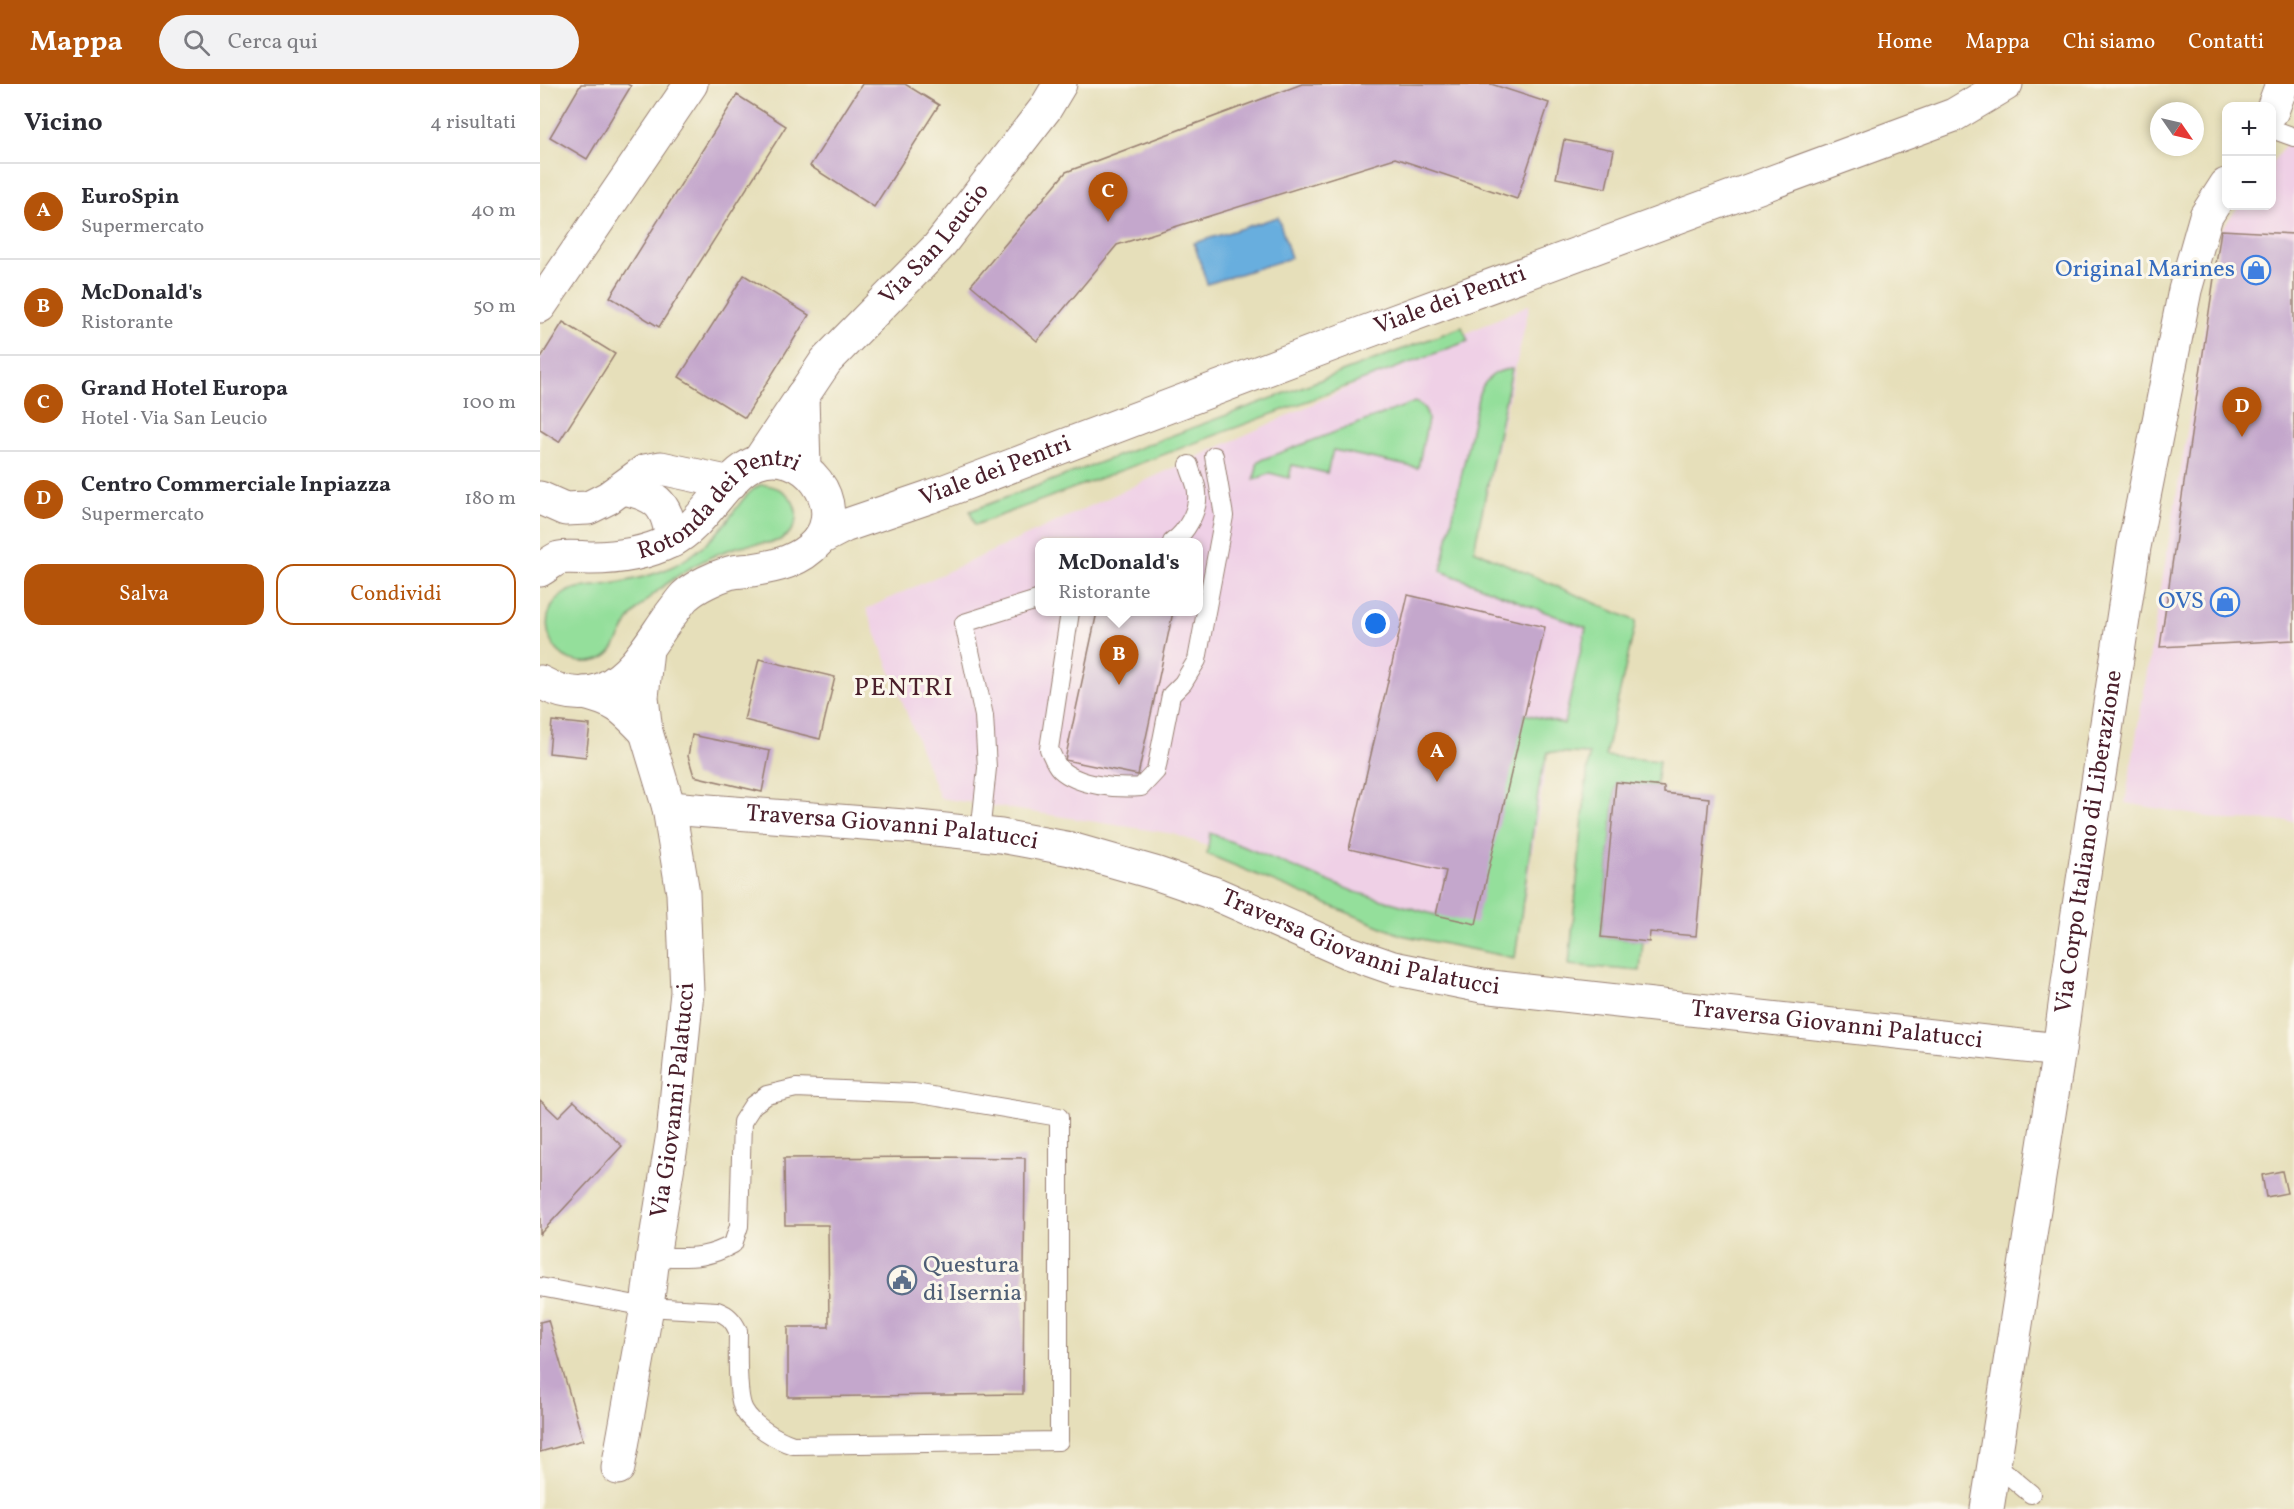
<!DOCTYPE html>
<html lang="it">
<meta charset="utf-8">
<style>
body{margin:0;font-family:Vollkorn,serif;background:#f2f2f3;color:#2b2b33}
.controls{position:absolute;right:18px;top:18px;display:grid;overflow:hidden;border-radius:12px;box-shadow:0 3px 9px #0003}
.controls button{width:54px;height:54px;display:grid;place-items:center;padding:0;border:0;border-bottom:2px solid #e1e1e2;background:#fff;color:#2b2b33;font:30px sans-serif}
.compass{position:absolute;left:1610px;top:18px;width:54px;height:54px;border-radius:50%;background:#fff;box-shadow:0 3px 9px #0003;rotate:124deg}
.you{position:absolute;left:836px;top:540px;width:21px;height:21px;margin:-15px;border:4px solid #fff;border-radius:50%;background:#1a73e8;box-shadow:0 0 0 9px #1a73e833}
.badge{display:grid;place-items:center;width:39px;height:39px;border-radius:50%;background:#b45309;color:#fff;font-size:20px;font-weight:700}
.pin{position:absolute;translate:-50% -50px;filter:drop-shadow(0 2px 3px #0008)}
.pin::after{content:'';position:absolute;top:32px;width:21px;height:18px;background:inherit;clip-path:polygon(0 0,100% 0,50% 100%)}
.popup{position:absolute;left:495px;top:454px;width:168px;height:78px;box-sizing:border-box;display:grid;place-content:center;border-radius:12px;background:#fff;filter:drop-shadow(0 2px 4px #0005);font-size:20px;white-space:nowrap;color:#7c7c81}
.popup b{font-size:22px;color:#2b2b33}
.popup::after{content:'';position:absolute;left:50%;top:100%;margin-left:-12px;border:12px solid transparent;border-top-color:#fff}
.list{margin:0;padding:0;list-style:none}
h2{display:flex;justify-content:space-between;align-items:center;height:78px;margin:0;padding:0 24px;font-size:26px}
h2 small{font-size:20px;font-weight:400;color:#7c7c81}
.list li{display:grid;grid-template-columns:39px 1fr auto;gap:18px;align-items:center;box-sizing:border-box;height:96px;padding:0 24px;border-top:2px solid #e1e1e2}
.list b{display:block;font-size:22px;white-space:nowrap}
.list p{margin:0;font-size:20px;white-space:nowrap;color:#7c7c81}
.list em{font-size:20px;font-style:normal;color:#7c7c81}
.actions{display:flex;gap:12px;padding:18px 24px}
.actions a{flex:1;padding:14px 0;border:2px solid #b45309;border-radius:18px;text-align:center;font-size:21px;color:#b45309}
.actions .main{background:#b45309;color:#fff}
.icon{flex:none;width:33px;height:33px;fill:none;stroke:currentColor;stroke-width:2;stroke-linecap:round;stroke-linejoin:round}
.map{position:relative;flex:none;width:1754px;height:1425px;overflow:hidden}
header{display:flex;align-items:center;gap:36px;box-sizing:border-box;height:84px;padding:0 30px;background:#b45309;color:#fff}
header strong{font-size:28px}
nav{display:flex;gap:33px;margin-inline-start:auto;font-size:21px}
.search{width:420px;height:54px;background:#f2f2f3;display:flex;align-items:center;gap:15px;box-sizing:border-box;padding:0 21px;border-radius:33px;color:#7c7c81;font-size:22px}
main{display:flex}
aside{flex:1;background:#fff}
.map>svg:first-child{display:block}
</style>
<header>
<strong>Mappa</strong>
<div class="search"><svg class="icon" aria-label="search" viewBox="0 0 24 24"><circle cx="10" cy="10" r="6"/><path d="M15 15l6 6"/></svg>Cerca qui</div>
<nav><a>Home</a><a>Mappa</a><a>Chi siamo</a><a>Contatti</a></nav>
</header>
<main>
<aside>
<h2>Vicino<small>4 risultati</small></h2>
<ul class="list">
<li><span class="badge">A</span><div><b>EuroSpin</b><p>Supermercato</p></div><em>40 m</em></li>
<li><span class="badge">B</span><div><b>McDonald's</b><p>Ristorante</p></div><em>50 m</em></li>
<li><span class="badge">C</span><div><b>Grand Hotel Europa</b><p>Hotel · Via San Leucio</p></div><em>100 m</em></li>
<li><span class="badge">D</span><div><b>Centro Commerciale Inpiazza</b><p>Supermercato</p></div><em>180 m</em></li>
</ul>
<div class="actions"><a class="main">Salva</a><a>Condividi</a></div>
</aside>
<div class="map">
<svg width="1754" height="1425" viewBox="0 0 1754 1425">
<rect width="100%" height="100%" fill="#fbf7ec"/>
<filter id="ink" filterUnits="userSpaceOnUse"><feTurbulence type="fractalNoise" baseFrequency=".0167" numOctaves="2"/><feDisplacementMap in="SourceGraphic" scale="12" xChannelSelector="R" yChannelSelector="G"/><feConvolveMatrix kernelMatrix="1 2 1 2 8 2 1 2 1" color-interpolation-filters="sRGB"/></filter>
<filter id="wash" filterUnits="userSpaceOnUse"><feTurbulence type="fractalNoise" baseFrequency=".008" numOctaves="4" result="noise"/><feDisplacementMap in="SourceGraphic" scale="24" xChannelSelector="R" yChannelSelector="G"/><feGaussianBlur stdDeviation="1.35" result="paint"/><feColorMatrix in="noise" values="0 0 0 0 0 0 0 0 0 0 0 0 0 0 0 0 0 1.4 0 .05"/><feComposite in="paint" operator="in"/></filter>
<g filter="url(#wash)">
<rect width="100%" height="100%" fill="#e6dfba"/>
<!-- built -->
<path fill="#efd0e6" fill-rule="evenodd" d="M 1754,49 L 1754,737 L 1686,736 L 1585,719 L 1681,146 L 1699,122 L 1732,122 L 1732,79 Z
M 990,220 L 934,466 L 1096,537 L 1065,672 L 1008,668 L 975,874 L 634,750 L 400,714 L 326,525 ZM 500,458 L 658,458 L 658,528 L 500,528 Z"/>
<!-- green -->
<path fill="#94df9b" stroke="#6f7f63" stroke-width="1.5" d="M 922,243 L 928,257 L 435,441 L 430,427 Z
M 972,285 L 934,466 L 1096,537 L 1065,672 L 1119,677 L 1116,702 L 1076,699 L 1061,853 L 1103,857 L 1100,887 L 1029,881 L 1049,670 L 1008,668 L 1000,696 L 975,874 L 861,851 L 667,770 L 670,749 L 815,808 L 896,831 L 985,630 L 1024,640 L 1046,544 L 901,487 L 939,309 C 946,294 955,286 972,285 Z
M 875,318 C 884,322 887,326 888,336 L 878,384 L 793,366 L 787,389 L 752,381 L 749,394 L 730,389 L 714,396 L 718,377 Z
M 220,401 C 254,400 270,437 242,455 C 230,462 210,458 197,463 C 160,474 117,502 92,532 C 85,542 80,554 74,564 C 62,582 33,583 18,567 C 6,554 3,533 15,518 C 20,512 26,507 34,505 C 41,503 49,503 56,502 C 80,499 105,494 127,485 C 150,475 172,457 187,437 C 198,423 204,410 220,401 Z"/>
<!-- water -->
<path fill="#68aede" stroke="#596684" stroke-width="1.5" d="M 738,133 L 751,174 L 667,200 L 654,159 Z"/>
<g id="blocks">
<!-- building -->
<path fill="#c4a7cc" d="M 41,0 L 87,0 L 91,2 L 47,75 L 10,53 Z
M 322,0 L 365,0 L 399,21 L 334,123 L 270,82 Z
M 762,0 L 951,0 L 1009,19 L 977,115 L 855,74 L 577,161 L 497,257 L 431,201 L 526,88 Z
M 197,11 L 246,42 L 119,243 L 70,213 Z
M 1024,56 L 1074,66 L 1066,104 L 1016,94 Z
M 1681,146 L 1754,150 L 1754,556 L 1620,563 Z
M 204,191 L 269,231 L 205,334 L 139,293 Z
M 23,238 L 75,270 L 19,358 L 0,346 L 0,275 Z
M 868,511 L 1005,543 L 936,840 L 896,831 L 906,787 L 809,765 Z
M 557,528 L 633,528 L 598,691 L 525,676 Z
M 219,575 L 295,593 L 280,655 L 204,636 Z
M 12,637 L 50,641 L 46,673 L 9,669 Z
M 152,651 L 230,667 L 222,708 L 154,692 L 148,672 Z
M 1076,698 L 1124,703 L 1124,709 L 1169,714 L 1156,852 L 1110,848 L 1109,858 L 1061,853 Z
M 0,1016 L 18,1033 L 34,1017 L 82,1062 L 0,1150 Z
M 395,1073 L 485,1074 L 483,1310 L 248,1313 L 248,1243 L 289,1243 L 288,1141 L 245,1141 L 244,1074 Z
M 1742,1087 L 1747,1109 L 1726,1113 L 1722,1091 Z
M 8,1236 L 43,1356 L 0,1368 L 0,1238 Z"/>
</g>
</g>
<g filter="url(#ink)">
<use href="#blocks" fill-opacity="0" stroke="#987f72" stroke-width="1.5"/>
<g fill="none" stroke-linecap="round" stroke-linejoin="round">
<!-- service casing -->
<g stroke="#987f72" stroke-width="20">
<path id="service" d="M 1732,45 L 1754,53
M 632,458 C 646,449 659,426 657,409 C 657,400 651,390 649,381
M 530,528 L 509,665 C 512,671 515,680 520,685 C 538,702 578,705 601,703 L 616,687 L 631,611 L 643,599 L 657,576 L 684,432 L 674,372
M 440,750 L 447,684 L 444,632 L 424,539 L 500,515
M 0,1203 L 107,1223 L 177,1227 C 188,1231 193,1236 198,1247 C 198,1264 196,1312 204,1326 C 212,1341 237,1356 253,1361 L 519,1357 L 519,1033 L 374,1009 L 256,1004 L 227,1011 L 213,1021 L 202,1038 L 199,1142 L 193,1160 C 163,1177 146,1172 113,1173
M 1453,1378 L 1491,1410"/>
</g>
<!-- minor casing -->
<g stroke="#987f72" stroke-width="35">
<g id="minor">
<path d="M 0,222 L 151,0"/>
<path d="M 262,312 L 264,384"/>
<path id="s1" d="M 219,377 L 286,277 L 398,163 L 505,25 L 520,0"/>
<path d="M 84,404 C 118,411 128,422 132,457"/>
<path d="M 0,414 L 25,425 L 48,424 L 68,414 L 105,387 L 121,384 L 191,399"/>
<path d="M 44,609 C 77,617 83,624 106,648"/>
<path id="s2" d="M 129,724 L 377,743 L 461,752 L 531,765 L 615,789 L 676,810 L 807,868 L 853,884 L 942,902 L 1519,966"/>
<path id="s3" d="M 78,1384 L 107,1223 L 113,1173 L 133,1050 L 147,908 L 143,809 L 129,724 L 106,648 L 102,613 L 107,565"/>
</g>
</g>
<!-- tertiary casing -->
<g stroke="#987f72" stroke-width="35">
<g id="tertiary">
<path d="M 1732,27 L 1742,0"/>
<path id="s4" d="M 1447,1425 L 1519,966 L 1534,855 L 1594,463 L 1645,206 L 1666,132 L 1686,101"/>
</g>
</g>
<!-- primary casing -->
<g stroke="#987f72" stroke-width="35">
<g id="primary">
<path id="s5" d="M 279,455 L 304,442 L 389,413 L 812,253 L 1414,31 L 1466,0"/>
<path id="s6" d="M 0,486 C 6,483 13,476 19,474 C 28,472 42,474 51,474 C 78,474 107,469 131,457 C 166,440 184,391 217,378 C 264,361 309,421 277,458 C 260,477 237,482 212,486 C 205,487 196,487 189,489 C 176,493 156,502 145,512 C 141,516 137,522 134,526 C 113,553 97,588 65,604 C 43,614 20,609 0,598"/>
</g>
</g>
<!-- service -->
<use href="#service" stroke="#fff" stroke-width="18"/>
<!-- minor -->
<use href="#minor" stroke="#fff" stroke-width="33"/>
<!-- tertiary -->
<use href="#tertiary" stroke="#fff" stroke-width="33"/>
<!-- primary -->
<use href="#primary" stroke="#fff" stroke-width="33"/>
</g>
</g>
<!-- icons -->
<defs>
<g id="shop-ring" transform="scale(1.5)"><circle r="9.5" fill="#fbf7ec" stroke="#3f7fe0" stroke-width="1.5"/><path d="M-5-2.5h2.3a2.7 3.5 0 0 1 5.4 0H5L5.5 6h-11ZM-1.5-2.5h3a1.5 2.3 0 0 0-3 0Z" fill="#3f7fe0"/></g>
<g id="civic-ring" transform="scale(1.5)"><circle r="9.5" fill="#fbf7ec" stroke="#5c6f8a" stroke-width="1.5"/><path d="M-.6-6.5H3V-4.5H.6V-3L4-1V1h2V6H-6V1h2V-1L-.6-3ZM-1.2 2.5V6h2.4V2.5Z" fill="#5c6f8a"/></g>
</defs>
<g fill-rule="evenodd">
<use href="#shop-ring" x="1716" y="186"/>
<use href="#shop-ring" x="1685" y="518"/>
<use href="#civic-ring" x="362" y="1196"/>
</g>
<g text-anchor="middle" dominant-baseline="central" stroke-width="6" stroke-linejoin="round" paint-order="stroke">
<!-- street labels -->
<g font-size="24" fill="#4a1f2b" stroke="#fbf7ec">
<text stroke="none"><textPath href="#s1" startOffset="280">Via San Leucio</textPath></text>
<text stroke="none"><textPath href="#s5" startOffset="675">Viale dei Pentri</textPath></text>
<text stroke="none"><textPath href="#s5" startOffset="189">Viale dei Pentri</textPath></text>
<text stroke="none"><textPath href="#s6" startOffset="200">Rotonda dei Pentri</textPath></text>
<text stroke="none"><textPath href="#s2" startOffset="224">Traversa Giovanni Palatucci</textPath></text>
<text stroke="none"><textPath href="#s4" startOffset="675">Via Corpo Italiano di Liberazione</textPath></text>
<text stroke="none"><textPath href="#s2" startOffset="710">Traversa Giovanni Palatucci</textPath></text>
<text stroke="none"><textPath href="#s2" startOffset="1196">Traversa Giovanni Palatucci</textPath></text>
<text stroke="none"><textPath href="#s3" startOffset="372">Via Giovanni Palatucci</textPath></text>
</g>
<!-- shop labels -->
<g font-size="24" fill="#366cbe" stroke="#fbf7ec" text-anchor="end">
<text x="1695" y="186">Original Marines</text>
<text x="1664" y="518">OVS</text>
</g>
<!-- service labels -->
<g font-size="24" fill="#4e5e75" stroke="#fbf7ec" text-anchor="start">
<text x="383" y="1182">Questura<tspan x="383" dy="28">di Isernia</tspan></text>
</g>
<!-- neighbourhood labels -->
<g font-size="26" letter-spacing="1.5" fill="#4a1f2b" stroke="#fbf7ec">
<text x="364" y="604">PENTRI</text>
</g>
</g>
</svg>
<div class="controls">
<button>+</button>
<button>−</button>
</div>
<svg class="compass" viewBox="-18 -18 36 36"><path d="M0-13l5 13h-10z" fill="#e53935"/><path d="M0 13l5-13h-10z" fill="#7c7c81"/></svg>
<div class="you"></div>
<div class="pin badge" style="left:897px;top:698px">A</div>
<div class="pin badge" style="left:579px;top:601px">B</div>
<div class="popup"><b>McDonald's</b>Ristorante</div>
<div class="pin badge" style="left:568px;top:138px">C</div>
<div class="pin badge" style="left:1702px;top:353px">D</div>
</div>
</main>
